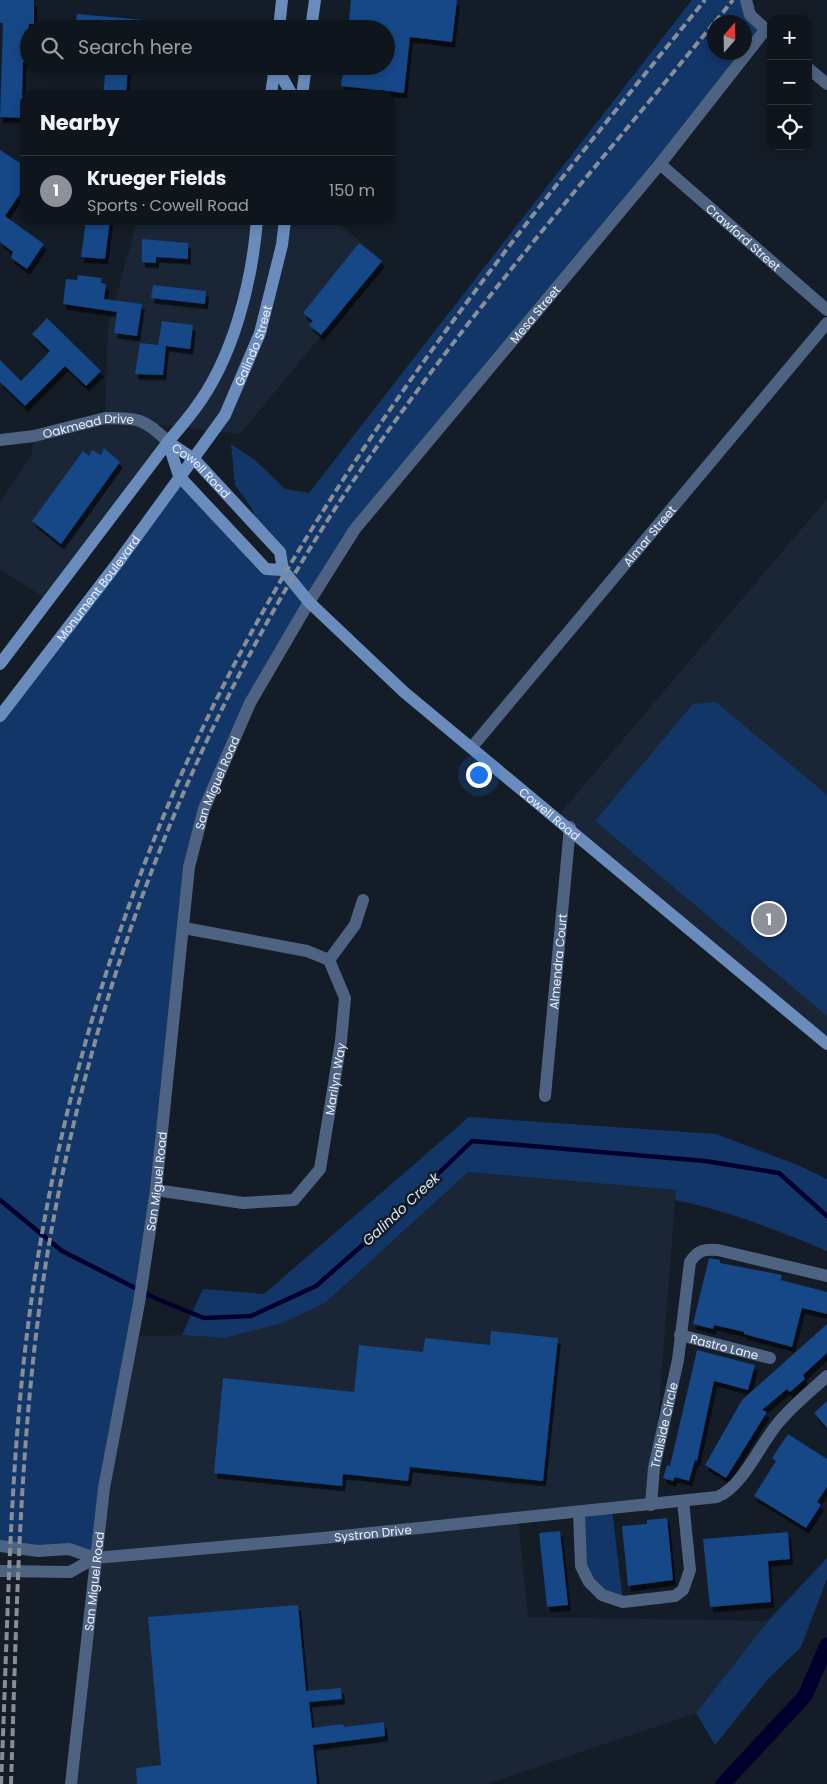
<!DOCTYPE html>
<meta charset="utf-8">
<style>
body{margin:0;font-family:Poppins,sans-serif;background:#1d222a;color:#f1f3f6}
.controls{position:absolute;right:15px;top:15px;display:grid;overflow:hidden;border-radius:10px;box-shadow:0 2px 8px #0003}
.controls button{width:45px;height:45px;display:grid;place-items:center;padding:0;border:0;border-bottom:1px solid #2f343b;background:#0f151d;color:#f1f3f6;font:25px sans-serif}
.compass{position:absolute;left:707px;top:15px;width:45px;height:45px;border-radius:50%;background:#0f151d;box-shadow:0 2px 8px #0003;rotate:20deg}
.you{position:absolute;left:478px;top:774px;width:18px;height:18px;margin:-12px;border:4px solid #fff;border-radius:50%;background:#1a73e8;box-shadow:0 0 0 8px #1a73e833}
.badge{display:grid;place-items:center;width:32px;height:32px;border-radius:50%;background:#8c9099;color:#fff;font-size:16px;font-weight:700}
.pin{position:absolute;translate:-50% -50%;border:2px solid #fff;box-shadow:0 1px 5px #0006}
.list{margin:0;padding:0;list-style:none}
h2{display:flex;justify-content:space-between;align-items:center;height:65px;margin:0;padding:0 20px;font-size:21px}
h2 small{font-size:16px;font-weight:400;color:#9b9fa4}
.list li{display:grid;grid-template-columns:32px 1fr auto;gap:15px;align-items:center;box-sizing:border-box;height:70px;padding:0 20px;border-top:1px solid #2f343b}
.list b{display:block;font-size:19px;white-space:nowrap}
.list p{margin:0;font-size:16px;white-space:nowrap;color:#9b9fa4}
.list em{font-size:16px;font-style:normal;color:#9b9fa4}
.icon{flex:none;width:28px;height:28px;fill:none;stroke:currentColor;stroke-width:2;stroke-linecap:round;stroke-linejoin:round}
.map{position:relative;flex:none;width:827px;height:1784px;overflow:hidden}
.search{position:absolute;background:#0f151d;box-shadow:0 2px 8px #0003;left:20px;top:20px;width:375px;height:55px;display:flex;align-items:center;gap:12px;box-sizing:border-box;padding:0 18px;border-radius:28px;color:#9b9fa4;font-size:19px}
.panel{position:absolute;background:#0f151d;box-shadow:0 2px 8px #0003;left:20px;top:90px;width:375px;height:135px;border-radius:15px}
.map>svg:first-child{display:block}
</style>
<div class="map">
<svg width="827" height="1784" viewBox="0 0 827 1784">
<defs>
<filter id="shadow"><feDropShadow dx="3" dy="5.5" stdDeviation="0" flood-color="#0009"/></filter>
</defs>
<rect width="100%" height="100%" fill="#141c27"/>
<!-- built -->
<path fill="#1a2636" d="M 137,220 L 335,220 L 383,261 L 240,434 L 146,423 L 168,442 L 48,600 L 0,569 L 0,503 L 32,454 L 34,436 L 105,418 L 108,327 Z
M 827,499 L 827,1044 L 557,817 Z
M 468,1172 L 676,1190 L 651,1505 L 518,1518 L 528,1617 L 768,1621 L 696,1713 L 487,1784 L 71,1784 L 95,1558 L 132,1337 L 182,1335 L 224,1338 L 325,1303 Z"/>
<!-- green -->
<path fill="#123667" fill-rule="evenodd" d="M 692,0 L 746,0 L 766,29 L 355,529 L 250,703 L 189,867 L 156,1190 L 95,1558 L 0,1546 L 0,715 L 179,476 L 266,569 L 282,570 L 280,552 L 256,526 L 253,510 L 235,485 L 231,444 L 255,460 L 285,489 L 309,493 ZM 714,22 L 744,22 L 744,52 L 714,52 Z
M 716,702 L 827,795 L 827,1016 L 595,821 L 693,704 Z
M 469,1117 L 716,1134 L 800,1166 L 827,1179 L 827,1251 C 778,1231 727,1210 675,1200 L 676,1190 L 468,1172 L 325,1303 L 282,1323 L 224,1338 L 182,1335 L 203,1289 L 264,1294 Z
M 612,1509 L 623,1602 L 589,1582 L 579,1512 Z
M 827,1558 L 827,1579 L 801,1647 L 767,1680 L 715,1745 L 696,1713 L 768,1621 Z"/>
<g fill="none" stroke-linecap="round" stroke-linejoin="round">
<!-- stream -->
<path stroke="#00002e" stroke-width="4.5" d="M 0,1200 L 62,1251 L 157,1299 L 204,1318 L 251,1316 L 316,1286 L 382,1228 L 472,1141 L 705,1161 L 779,1173 L 827,1216"/>
<!-- canal -->
<path stroke="#00002e" stroke-width="15" d="M 723,1784 L 805,1696 L 827,1645"/>
</g>
<!-- building -->
<path fill="#134687" filter="url(#shadow)" d="M 0,0 L 34,0 L 34,24 L 29,24 L 29,62 L 23,62 L 22,96 L 25,96 L 25,118 L 0,117 L 3,23 L 0,23 Z
M 351,0 L 457,0 L 452,42 L 410,37 L 404,93 L 341,86 L 344,66 L 386,66 L 386,29 L 348,29 Z
M 77,14 L 145,20 L 145,29 L 75,29 Z
M 106,66 L 128,66 L 126,95 L 103,95 Z
M 0,150 L 25,166 L 25,198 L 20,194 L 5,216 L 44,244 L 27,269 L 11,258 L 13,252 L 0,242 Z
M 86,220 L 110,220 L 105,259 L 81,257 Z
M 142,239 L 188,243 L 188,259 L 156,257 L 156,263 L 142,262 Z
M 359,243 L 382,261 L 321,335 L 309,325 L 313,321 L 303,313 Z
M 78,275 L 102,278 L 101,283 L 106,284 L 104,299 L 142,304 L 137,336 L 114,333 L 117,312 L 63,304 L 66,279 L 77,280 Z
M 153,285 L 206,291 L 205,304 L 151,298 Z
M 47,318 L 101,371 L 86,386 L 65,366 L 25,406 L 0,382 L 0,360 L 21,381 L 50,351 L 32,334 Z
M 162,321 L 193,325 L 190,349 L 166,346 L 163,375 L 135,374 L 140,343 L 158,345 Z
M 104,448 L 120,462 L 61,544 L 32,521 L 83,451 L 89,456 L 92,450 L 101,455 Z
M 709,1258 L 720,1260 L 720,1263 L 782,1275 L 781,1280 L 827,1292 L 827,1314 L 802,1308 L 792,1347 L 744,1334 L 744,1332 L 714,1325 L 713,1329 L 693,1324 Z
M 827,1324 L 827,1353 L 803,1375 L 805,1379 L 790,1392 L 787,1389 L 762,1410 L 767,1412 L 726,1478 L 705,1465 L 742,1400 Z
M 491,1331 L 558,1338 L 543,1481 L 410,1467 L 408,1481 L 343,1474 L 342,1486 L 214,1473 L 223,1378 L 354,1392 L 359,1345 L 423,1352 L 425,1338 L 490,1345 Z
M 697,1350 L 755,1365 L 748,1390 L 714,1381 L 697,1461 L 695,1460 L 689,1481 L 675,1477 L 673,1481 L 663,1478 L 667,1465 L 670,1466 Z
M 827,1401 L 827,1428 L 814,1413 Z
M 788,1434 L 827,1459 L 827,1487 L 817,1502 L 821,1505 L 806,1528 L 754,1496 L 776,1461 L 772,1458 Z
M 667,1518 L 673,1580 L 628,1586 L 622,1526 L 647,1524 L 647,1520 Z
M 560,1531 L 568,1605 L 547,1607 L 539,1533 Z
M 788,1532 L 790,1559 L 768,1561 L 771,1602 L 710,1607 L 703,1539 Z
M 298,1605 L 306,1691 L 341,1688 L 342,1699 L 309,1702 L 312,1728 L 343,1724 L 344,1727 L 384,1722 L 385,1736 L 313,1745 L 317,1784 L 137,1784 L 136,1768 L 161,1765 L 148,1617 Z"/>
<g fill="none" stroke-linecap="round" stroke-linejoin="round">
<!-- street -->
<g stroke="#4e6381" stroke-width="12">
<path d="M 746,0 L 750,15 L 771,34"/>
<path d="M 808,68 L 827,84"/>
<path id="s1" d="M 660,164 L 827,310"/>
<path id="s2" d="M 0,440 L 34,436 L 105,418 C 137,418 145,418 168,442"/>
<path id="s3" d="M 472,747 L 827,323"/>
<path d="M 329,960 L 355,925 L 363,900"/>
<path id="s4" d="M 545,1096 L 570,827"/>
<path id="s5" d="M 156,1190 L 243,1203 L 294,1200 L 320,1169 L 341,1041 L 345,998 L 329,960 L 307,951 L 184,928"/>
<path id="s6" d="M 680,1335 L 770,1358"/>
<path id="s7" d="M 651,1505 L 654,1468 L 678,1360 L 690,1262 C 698,1250 704,1249 718,1250 L 827,1276"/>
<path d="M 579,1512 L 581,1566 L 589,1582 L 602,1595 L 623,1602 L 675,1596 L 683,1590 L 690,1570 L 683,1501"/>
<path id="s8" d="M 0,1546 L 38,1551 L 69,1549 L 95,1558 L 323,1538 L 717,1497 C 743,1487 761,1442 779,1422 C 793,1405 811,1391 827,1376"/>
<path d="M 0,1571 L 70,1572 L 95,1558"/>
<path id="s9" d="M 71,1784 L 104,1488 L 139,1303 L 156,1190 L 189,867 L 204,809 L 250,703 L 309,602 L 355,529 L 660,164 L 766,29"/>
</g>
<!-- secondary -->
<g stroke="#6a8cbc" stroke-width="12">
<path d="M 279,29 L 282,0"/>
<path d="M 311,29 L 315,0"/>
<path d="M 274,74 L 282,77 L 292,95"/>
<path d="M 271,95 L 275,66"/>
<path d="M 302,95 L 306,66"/>
<path id="s10" d="M 168,442 L 194,459 L 280,552 L 283,570 L 309,602 L 404,692 L 827,1044"/>
<path d="M 168,442 L 179,476 L 266,569 L 283,570"/>
<path d="M 0,664 L 168,442 C 176,432 186,421 194,410 C 233,359 252,283 257,220"/>
<path id="s11" d="M 0,716 L 116,565 L 225,415 L 260,333 L 282,245 L 285,220"/>
</g>
<!-- rail -->
<path stroke="#878e97" stroke-width="4" stroke-dasharray="8 4" stroke-linecap="butt" d="M 715,22 L 733,0
M 1,1784 C 9,1606 9,1427 39,1251 C 77,1024 155,800 269,601 C 392,386 549,192 705,0
M 11,1784 C 17,1608 19,1430 47,1256 C 93,980 199,709 356,477 C 464,318 592,172 714,23"/>
</g>
<g text-anchor="middle" dominant-baseline="central" stroke-width="5" stroke-linejoin="round" paint-order="stroke">
<!-- street labels -->
<g font-size="12" fill="#ebf1f9" stroke="#141c27">
<text stroke="none"><textPath href="#s1" startOffset="111">Crawford Street</textPath></text>
<text stroke="none"><textPath href="#s9" startOffset="1584">Mesa Street</textPath></text>
<text stroke="none"><textPath href="#s11" startOffset="451">Galindo Street</textPath></text>
<text stroke="none"><textPath href="#s2" startOffset="90">Oakmead Drive</textPath></text>
<text stroke="none"><textPath href="#s10" startOffset="44">Cowell Road</textPath></text>
<text stroke="none"><textPath href="#s3" startOffset="276">Almar Street</textPath></text>
<text stroke="none"><textPath href="#s11" startOffset="161">Monument Boulevard</textPath></text>
<text stroke="none"><textPath href="#s9" startOffset="1014">San Miguel Road</textPath></text>
<text stroke="none"><textPath href="#s10" startOffset="538">Cowell Road</textPath></text>
<text stroke="none"><textPath href="#s4" startOffset="135">Almendra Court</textPath></text>
<text stroke="none"><textPath href="#s5" startOffset="271">Marilyn Way</textPath></text>
<text stroke="none"><textPath href="#s9" startOffset="609">San Miguel Road</textPath></text>
<text stroke="none"><textPath href="#s6" startOffset="46">Rastro Lane</textPath></text>
<text stroke="none"><textPath href="#s7" startOffset="81">Trailside Circle</textPath></text>
<text stroke="none"><textPath href="#s8" startOffset="376">Systron Drive</textPath></text>
<text stroke="none"><textPath href="#s9" startOffset="204">San Miguel Road</textPath></text>
</g>
<!-- water labels -->
<g font-size="14" font-style="italic" fill="#d8e6f9" stroke="#141c27">
<text transform="translate(401 1209) rotate(-43)">Galindo Creek</text>
</g>
</g>
</svg>
<div class="controls">
<button>+</button>
<button>−</button>
<button><svg class="icon" aria-label="locate" viewBox="0 0 24 24"><circle cx="12" cy="12" r="6"/><path d="M12 2v4M12 18v4M2 12h4M18 12h4"/></svg></button>
</div>
<svg class="compass" viewBox="-18 -18 36 36"><path d="M0-13l5 13h-10z" fill="#e53935"/><path d="M0 13l5-13h-10z" fill="#9b9fa4"/></svg>
<div class="you"></div>
<div class="pin badge" style="left:769px;top:919px">1</div>
<div class="search"><svg class="icon" aria-label="search" viewBox="0 0 24 24"><circle cx="10" cy="10" r="6"/><path d="M15 15l6 6"/></svg>Search here</div>
<section class="panel">
<h2>Nearby<small></small></h2>
<ul class="list">
<li><span class="badge">1</span><div><b>Krueger Fields</b><p>Sports · Cowell Road</p></div><em>150 m</em></li>
</ul>
</section>
</div>
